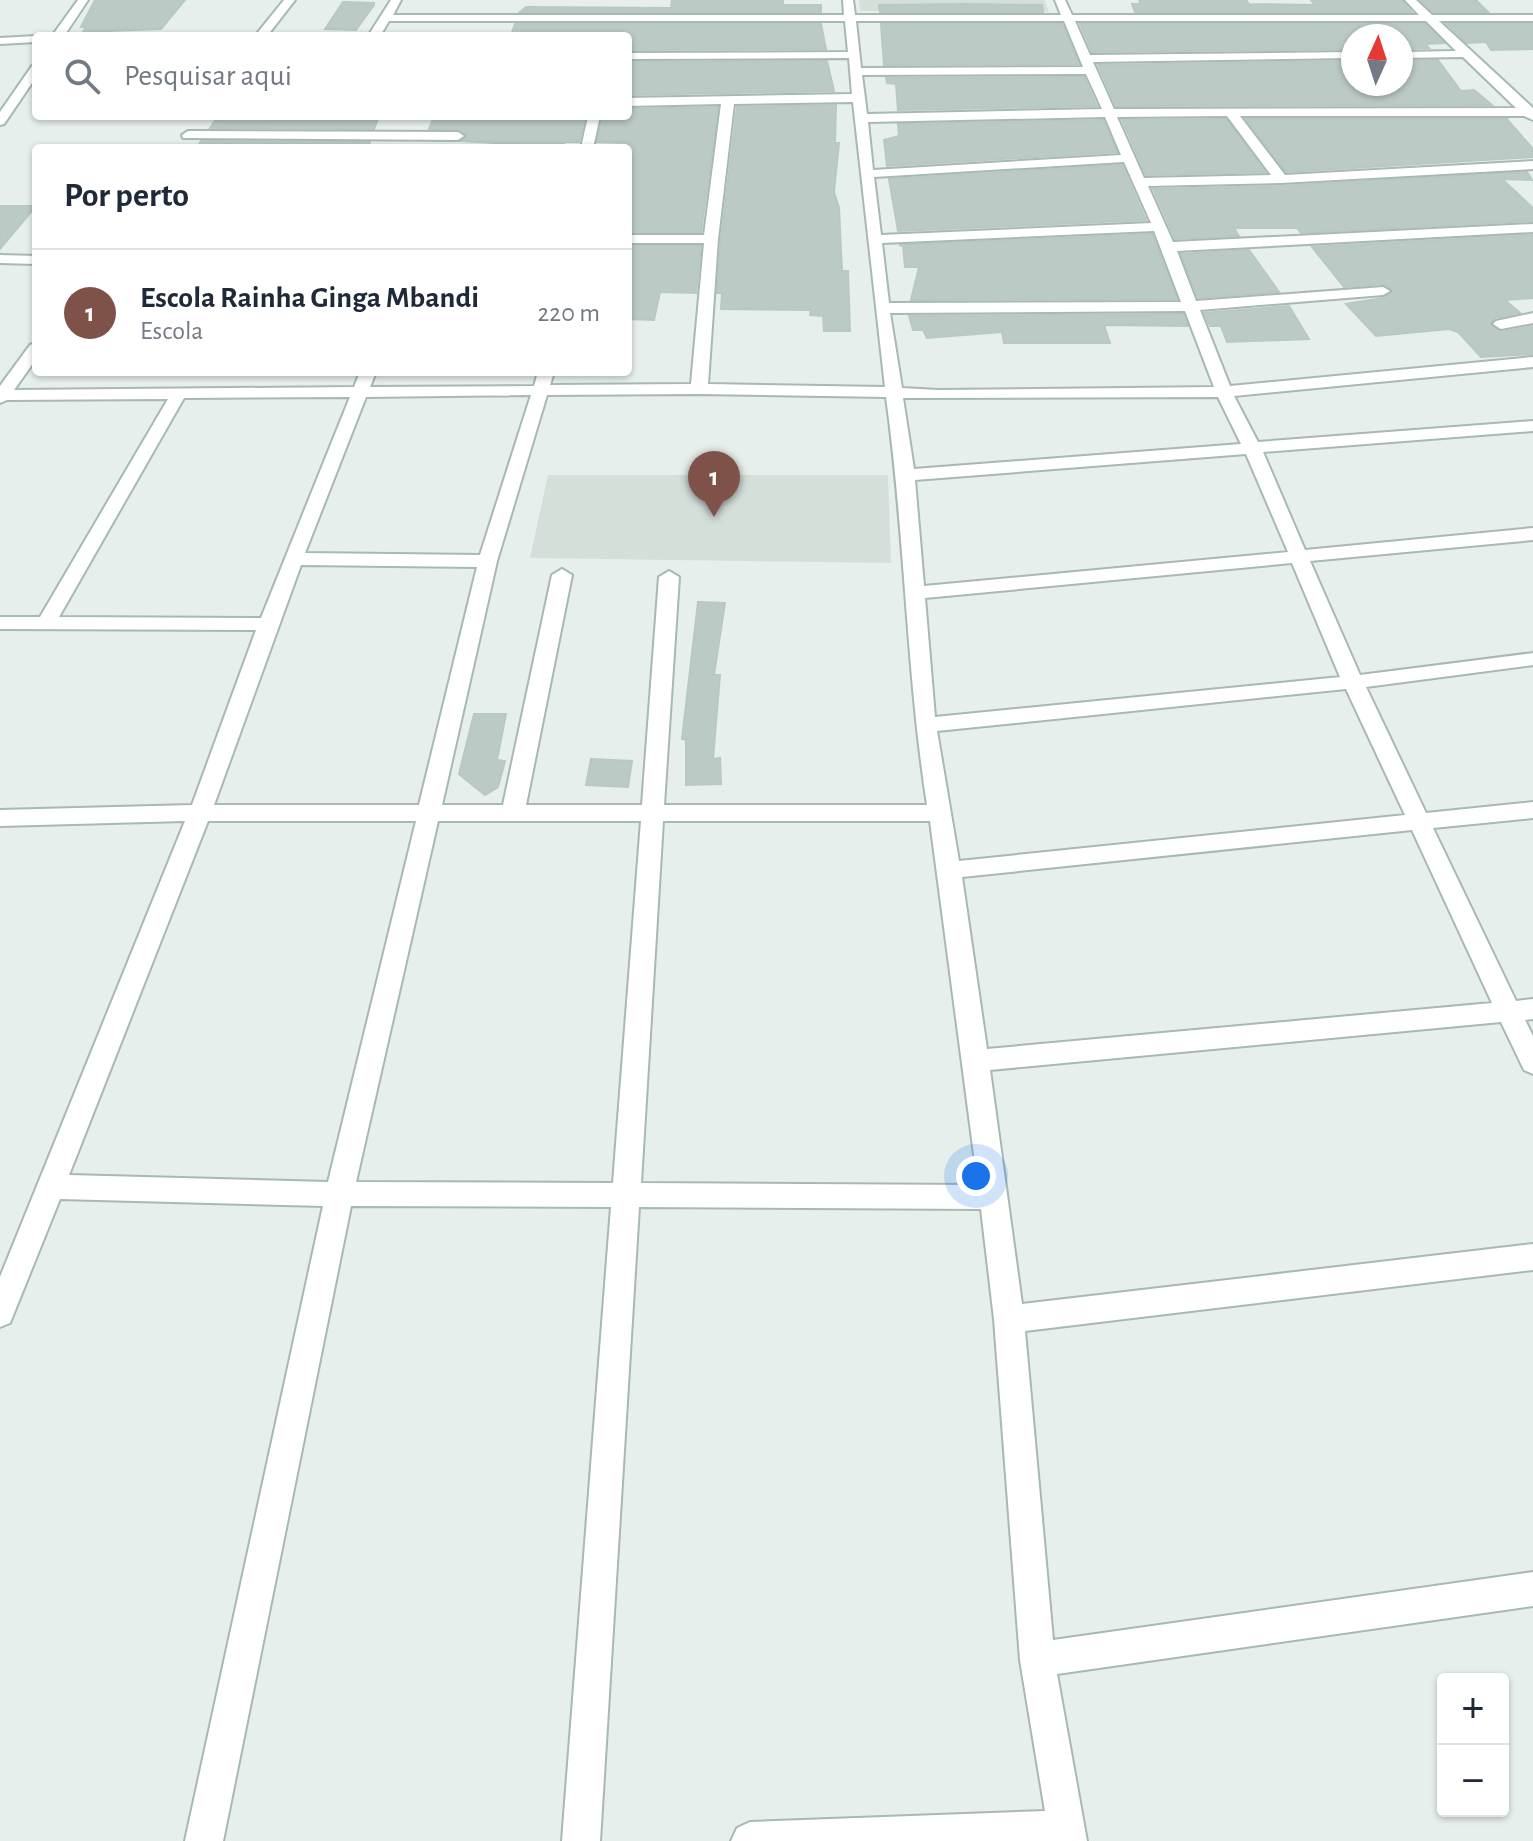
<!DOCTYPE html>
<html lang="pt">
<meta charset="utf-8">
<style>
body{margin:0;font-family:"Alegreya Sans",sans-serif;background:#f6f6f7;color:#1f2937}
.controls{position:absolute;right:24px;bottom:24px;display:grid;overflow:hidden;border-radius:8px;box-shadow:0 2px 6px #0004}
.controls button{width:72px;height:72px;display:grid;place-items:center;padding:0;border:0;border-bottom:2px solid #e0e1e3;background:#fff;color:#1f2937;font:40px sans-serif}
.compass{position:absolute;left:1341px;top:24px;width:72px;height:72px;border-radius:50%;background:#fff;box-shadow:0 2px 6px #0004;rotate:3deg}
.you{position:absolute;left:976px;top:1176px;width:28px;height:28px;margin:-20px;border:6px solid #fff;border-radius:50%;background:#1a73e8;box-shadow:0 0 0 12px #1a73e833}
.badge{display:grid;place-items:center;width:52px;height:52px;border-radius:50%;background:#7f5249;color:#fff;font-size:26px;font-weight:700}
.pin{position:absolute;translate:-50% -66px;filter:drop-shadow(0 2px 4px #0008)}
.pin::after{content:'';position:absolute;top:42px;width:28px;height:24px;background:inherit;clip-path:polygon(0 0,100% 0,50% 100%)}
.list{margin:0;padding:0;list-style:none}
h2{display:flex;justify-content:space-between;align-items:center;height:104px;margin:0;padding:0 32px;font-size:34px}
h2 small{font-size:26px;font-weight:400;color:#747a83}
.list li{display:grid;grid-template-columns:52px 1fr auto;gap:24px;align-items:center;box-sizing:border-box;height:128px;padding:0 32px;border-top:2px solid #e0e1e3}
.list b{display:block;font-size:30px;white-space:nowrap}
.list p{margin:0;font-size:26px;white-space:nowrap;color:#747a83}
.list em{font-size:26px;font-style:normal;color:#747a83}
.icon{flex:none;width:44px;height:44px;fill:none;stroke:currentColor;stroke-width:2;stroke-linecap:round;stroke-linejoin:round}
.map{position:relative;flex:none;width:1533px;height:1841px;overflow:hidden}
.search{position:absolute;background:#fff;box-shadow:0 2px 6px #0004;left:32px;top:32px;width:600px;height:88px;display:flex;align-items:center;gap:20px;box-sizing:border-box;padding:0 28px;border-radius:8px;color:#747a83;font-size:30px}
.panel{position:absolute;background:#fff;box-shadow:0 2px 6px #0004;left:32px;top:144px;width:600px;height:232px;border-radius:8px}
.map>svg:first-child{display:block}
</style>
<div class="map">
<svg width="1533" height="1841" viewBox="0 0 1533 1841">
<rect width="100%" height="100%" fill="#e6efeb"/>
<!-- built -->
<path fill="#d4dfda" d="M 859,0 L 1044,0 L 1049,12 L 860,11 Z
M 548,475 L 888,475 L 891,563 L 530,558 Z"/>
<!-- building -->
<path fill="#bbcac4" stroke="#b8c9c2" stroke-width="2" d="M 95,0 L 185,0 L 161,29 L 83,32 L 86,27 L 81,27 Z
M 672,0 L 783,0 L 783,5 L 821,5 L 821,12 L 520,12 L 526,7 L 671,8 Z
M 1139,0 L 1246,0 L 1249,4 L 1315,5 L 1311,0 L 1402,0 L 1412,12 L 1135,12 L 1132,4 L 1141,4 Z
M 1420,0 L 1476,0 L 1488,12 L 1433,12 Z
M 343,2 L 374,3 L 374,5 L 356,30 L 325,29 Z
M 964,4 L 1042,5 L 1043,12 L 880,12 L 879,5 Z
M 515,24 L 821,24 L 826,49 L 628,50 L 628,36 L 511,35 Z
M 881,24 L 1062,24 L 1079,64 L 884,65 Z
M 1080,24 L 1425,24 L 1444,43 L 1425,44 L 1429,48 L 1401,49 L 1401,36 L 1353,36 L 1353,49 L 1092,52 Z
M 1447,24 L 1533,24 L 1533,49 L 1491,50 L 1486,42 L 1467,43 Z
M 1438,60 L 1461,91 L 1474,90 L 1492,105 L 1116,106 L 1098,65 L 1353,61 L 1353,84 L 1401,84 L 1401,61 Z
M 827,61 L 834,91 L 628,95 L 628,62 Z
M 1084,77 L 1097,106 L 898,110 L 896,84 L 887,83 L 886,78 Z
M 836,105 L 835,143 L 839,143 L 834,192 L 839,208 L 842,271 L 848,271 L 850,331 L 824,331 L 823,316 L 810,315 L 811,310 L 721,309 L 722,293 L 717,293 L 721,239 L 737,107 Z
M 718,107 L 701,232 L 628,232 L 628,143 L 597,142 L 603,116 L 628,116 L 628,109 Z
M 218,116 L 374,116 L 373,119 L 378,119 L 374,129 L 210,128 Z
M 434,116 L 490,118 L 585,116 L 579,142 L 565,142 L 562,147 L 461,141 L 467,135 L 460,130 L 429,129 Z
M 1226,119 L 1265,172 L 1146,175 L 1122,120 Z
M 1246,119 L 1507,119 L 1533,149 L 1533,157 L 1286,172 Z
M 1103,120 L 1117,152 L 887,166 L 884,140 L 899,136 L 898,124 Z
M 201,141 L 370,142 L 368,148 L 212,148 L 214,146 L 198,146 Z
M 1122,165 L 1146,220 L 898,231 L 889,179 Z
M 1527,172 L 1532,180 L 1502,179 L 1533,208 L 1533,221 L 1301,233 L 1297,228 L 1234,228 L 1239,236 L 1175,239 L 1153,189 L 1281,186 Z
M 0,206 L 36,206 L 0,249 Z
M 1152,234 L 1177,299 L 911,300 L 919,267 L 905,267 L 903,246 L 899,245 Z
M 1533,235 L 1533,298 L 1505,300 L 1520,313 L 1495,318 L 1490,324 L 1502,332 L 1533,326 L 1533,354 L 1481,357 L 1458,332 L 1449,329 L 1376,336 L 1346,304 L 1383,298 L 1393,290 L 1383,284 L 1344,287 L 1312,247 Z
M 628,246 L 701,246 L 696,293 L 660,292 L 654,320 L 628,319 Z
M 1249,250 L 1279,292 L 1198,298 L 1181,254 Z
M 1289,306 L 1309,339 L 1227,342 L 1221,326 L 1210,326 L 1204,313 Z
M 1183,314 L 1188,326 L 1104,325 L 1110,343 L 1004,343 L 1002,332 L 927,338 L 923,330 L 913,330 L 909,316 Z
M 698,602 L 725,603 L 714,675 L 720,675 L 713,759 L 720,758 L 721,784 L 686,785 L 686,740 L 682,739 Z
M 474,714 L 506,714 L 497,760 L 505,761 L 498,787 L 485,795 L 459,774 Z
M 591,759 L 632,761 L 628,787 L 586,785 Z"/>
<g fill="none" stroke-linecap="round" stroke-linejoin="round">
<!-- minor casing -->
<g stroke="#a8b8b2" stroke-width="4">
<path id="minor" d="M 78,0 L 88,0 L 64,36 L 52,36 Z
M 284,0 L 295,0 L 267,36 L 255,36 Z
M 391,0 L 401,0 L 393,15 L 844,15 L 843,0 L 853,0 L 855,15 L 1061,15 L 1055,0 L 1065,0 L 1072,15 L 1419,15 L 1405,0 L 1416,0 L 1432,15 L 1533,15 L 1533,21 L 1439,21 L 1533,108 L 1533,120 L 1524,116 L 1240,116 L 1285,175 L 1533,161 L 1533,169 L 1281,183 L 1148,186 L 1173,242 L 1533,224 L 1533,232 L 1177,251 L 1196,301 L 1383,287 L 1390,291 L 1383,295 L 1200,310 L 1230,386 L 1533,357 L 1533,367 L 1234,396 L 1258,442 L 1533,421 L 1533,431 L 1263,452 L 1305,550 L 1533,528 L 1533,540 L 1310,561 L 1360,675 L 1533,653 L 1533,665 L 1366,687 L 1426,813 L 1533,802 L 1533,818 L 1433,828 L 1516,1001 L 1533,999 L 1533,1019 L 1525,1020 L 1533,1036 L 1533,1074 L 1524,1070 L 1501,1022 L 990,1070 L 1022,1304 L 1533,1244 L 1533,1270 L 1025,1331 L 1053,1640 L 1533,1572 L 1533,1606 L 1057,1674 L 1087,1841 L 731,1841 L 737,1828 L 750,1822 L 1045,1811 L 1020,1660 L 994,1319 L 981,1209 L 639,1207 L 600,1841 L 562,1841 L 611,1207 L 351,1206 L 223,1841 L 185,1841 L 323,1206 L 60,1199 L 10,1323 L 0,1327 L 0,1277 L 185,821 L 0,826 L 0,810 L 192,805 L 256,630 L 0,629 L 0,617 L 40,617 L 168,399 L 7,400 L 0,403 L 0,386 L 30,345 L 36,343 L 36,359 L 14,390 L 354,387 L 360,372 L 376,372 L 370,387 L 534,386 L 538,372 L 554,372 L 550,385 L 691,384 L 704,243 L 628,243 L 628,235 L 704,235 L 721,104 L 628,106 L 628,98 L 852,94 L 849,58 L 628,59 L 628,53 L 848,52 L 845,21 L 389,21 L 380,36 L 368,36 ZM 856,21 L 1064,21 L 1083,67 L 861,68 ZM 1075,21 L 1426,21 L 1456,51 L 1401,52 L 1401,58 L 1463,57 L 1516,108 L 1114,109 L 1093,62 L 1353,58 L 1353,52 L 1090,55 ZM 1086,74 L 1102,109 L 867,114 L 862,75 ZM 853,102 L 885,387 L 708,384 L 718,239 L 734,104 ZM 1227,116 L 1271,175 L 1144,178 L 1117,117 ZM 1105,117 L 1121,155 L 873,170 L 868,122 ZM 1124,162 L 1151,223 L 881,235 L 874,177 ZM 1154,231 L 1181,302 L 889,303 L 882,243 ZM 1185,311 L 1214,387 L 938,390 L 902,388 L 890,313 ZM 699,394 L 886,397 C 905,532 906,670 927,805 L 664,805 L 679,577 L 669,571 L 659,577 L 642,805 L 526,805 L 572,575 L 562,569 L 552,575 L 503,805 L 442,805 L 497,561 L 547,395 ZM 531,395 L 480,555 L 305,553 L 366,397 ZM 350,397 L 261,618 L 59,617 L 184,398 ZM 1218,397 L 1241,444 L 914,469 L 903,398 ZM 1246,454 L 1288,552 L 924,586 L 915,480 ZM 1292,563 L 1340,677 L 935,717 L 925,598 ZM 301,565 L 477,567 L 419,805 L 214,805 ZM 1346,689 L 1405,815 L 959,861 L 937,731 ZM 208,821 L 416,821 L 328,1182 L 69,1175 ZM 438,821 L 641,821 L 613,1183 L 356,1182 ZM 663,821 L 930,821 L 978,1185 L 641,1183 ZM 1412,830 L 1492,1003 L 987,1049 L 962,877 Z
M 36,36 L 36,42 L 0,44 L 0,38 Z
M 36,64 L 36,77 L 4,124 L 0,125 L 0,112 L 32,66 Z
M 588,116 L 600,116 L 593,148 L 581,148 Z
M 188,131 L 458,132 L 464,136 L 458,140 L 183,138 L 182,135 Z
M 0,255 L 36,256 L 36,264 L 0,263 Z
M 1533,313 L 1533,323 L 1501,329 L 1493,324 L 1496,321 Z"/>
</g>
<!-- minor -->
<use href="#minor" fill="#fff" fill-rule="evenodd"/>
</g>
</svg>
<div class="controls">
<button>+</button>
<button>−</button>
</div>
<svg class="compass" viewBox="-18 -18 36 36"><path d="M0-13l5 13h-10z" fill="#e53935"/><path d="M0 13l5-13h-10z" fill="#747a83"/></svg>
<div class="you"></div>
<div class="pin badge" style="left:714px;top:517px">1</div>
<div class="search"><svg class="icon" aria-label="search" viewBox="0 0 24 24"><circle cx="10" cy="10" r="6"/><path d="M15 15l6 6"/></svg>Pesquisar aqui</div>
<section class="panel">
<h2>Por perto<small></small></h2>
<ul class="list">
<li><span class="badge">1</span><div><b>Escola Rainha Ginga Mbandi</b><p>Escola</p></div><em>220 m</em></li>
</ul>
</section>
</div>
